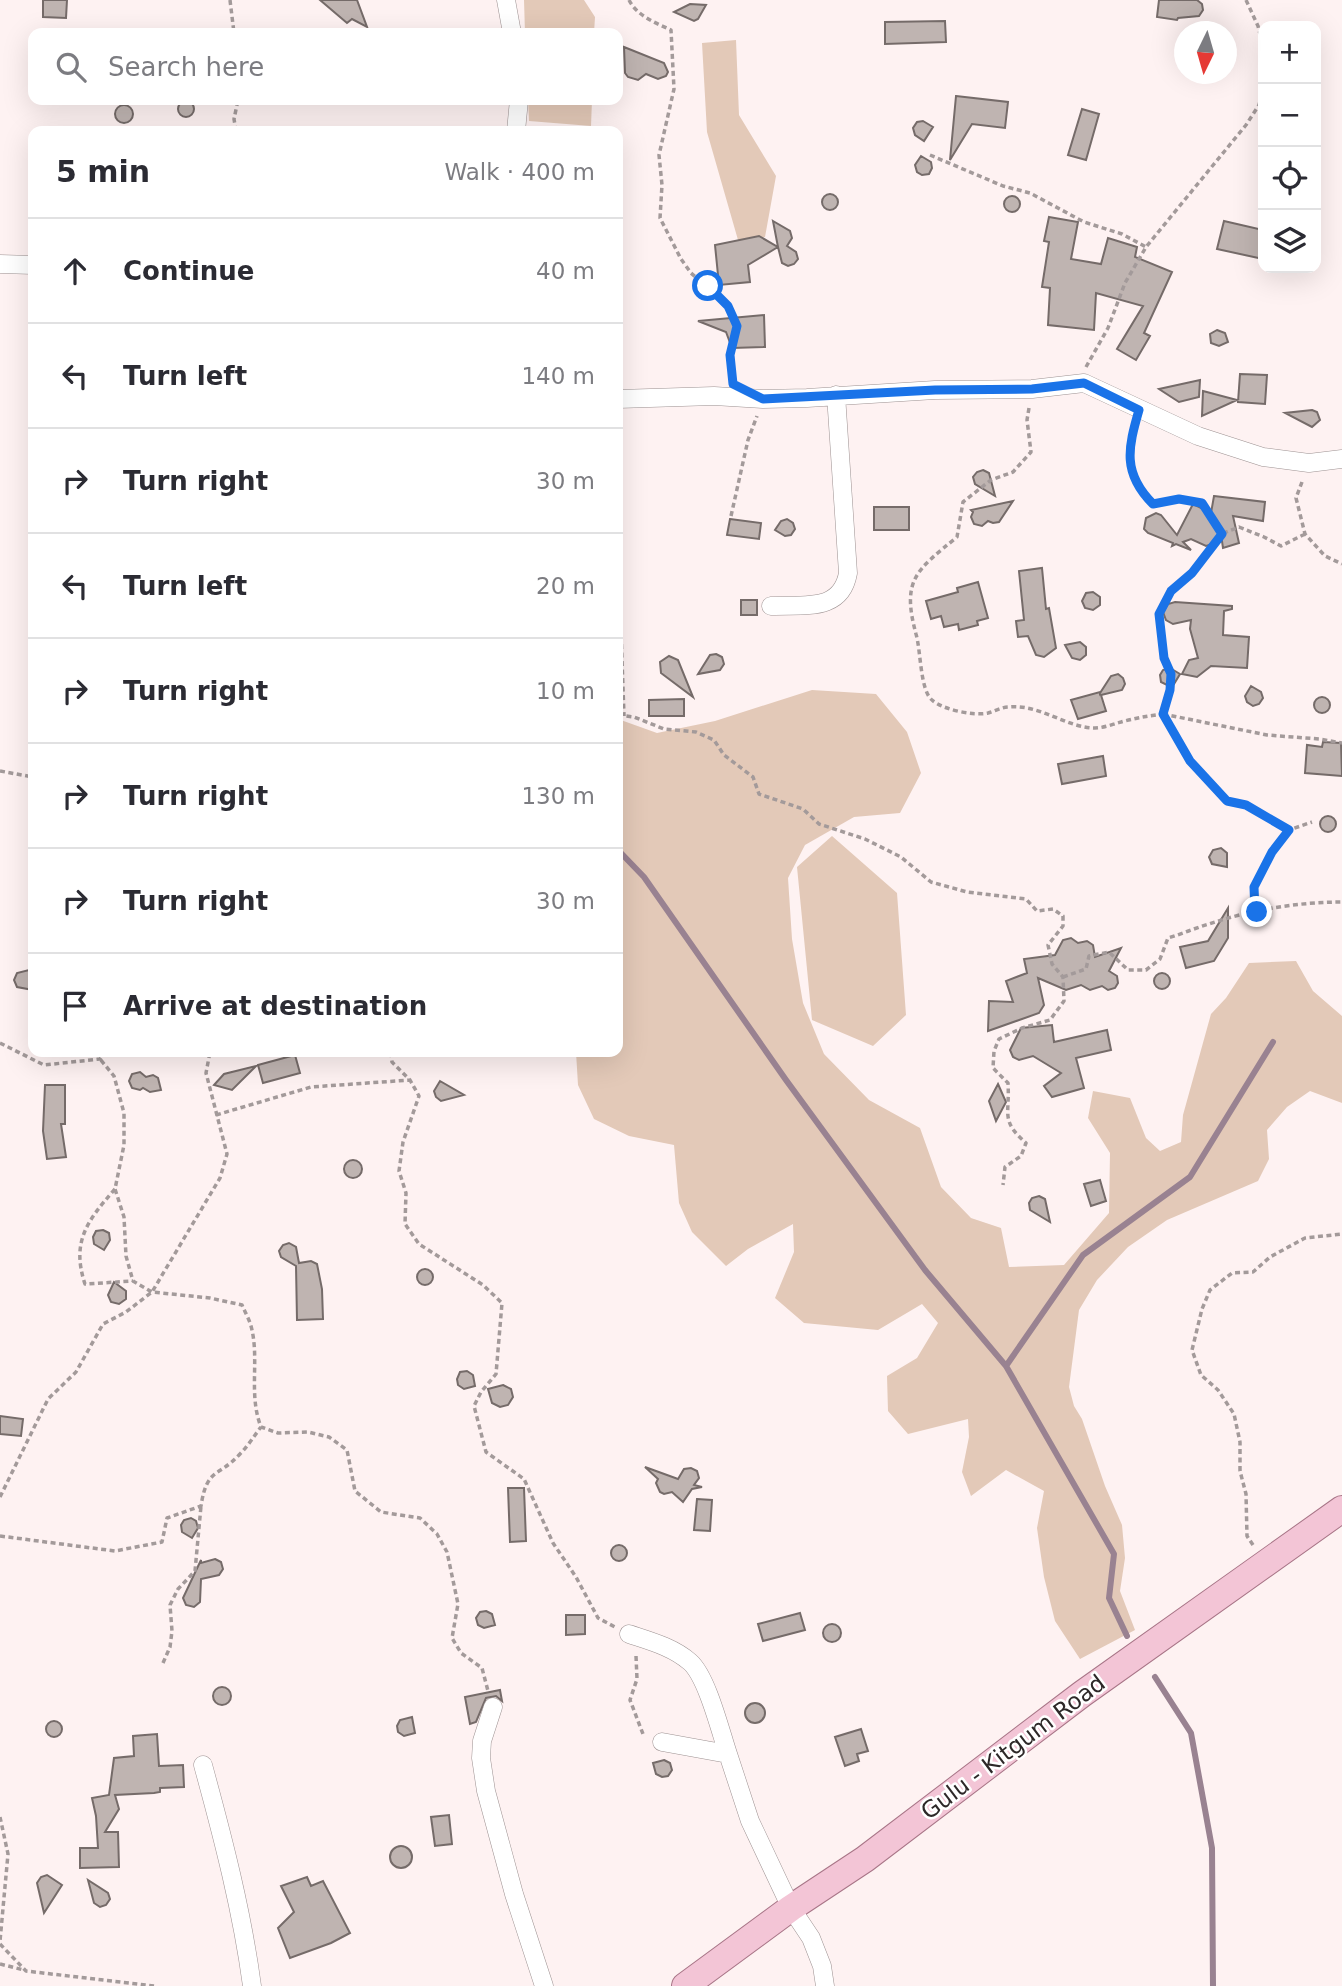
<!DOCTYPE html>
<meta charset="utf-8">
<style>
body{margin:0;font-family:"DejaVu Sans",sans-serif;background:#f7f7f7;color:#2b2b33}
.controls{position:absolute;right:21px;top:21px;display:grid;overflow:hidden;border-radius:14px;box-shadow:0 7px 28px #0002}
.controls button{width:63px;height:63px;display:grid;place-items:center;padding:0;border:0;border-bottom:2px solid #e1e1e2;background:#fff;color:#2b2b33;font:35px sans-serif}
.compass{position:absolute;left:1174px;top:21px;width:63px;height:63px;border-radius:50%;background:#fff;box-shadow:0 7px 28px #0002;rotate:185deg}
.stop{position:absolute;width:21px;height:21px;margin:-16px;border:5px solid #1a73e8;border-radius:50%;background:#fff}
.stop.end{background:#1a73e8;border-color:#fff;box-shadow:0 2px 7px #0008}
.list{margin:0;padding:0;list-style:none}
h2{display:flex;justify-content:space-between;align-items:center;height:91px;margin:0;padding:0 28px;font-size:30px}
h2 small{font-size:23px;font-weight:400;color:#7c7c81}
.list li{display:grid;grid-template-columns:46px 1fr auto;gap:21px;align-items:center;box-sizing:border-box;height:105px;padding:0 28px;border-top:2px solid #e1e1e2}
.list b{display:block;font-size:26px;white-space:nowrap}
.list em{font-size:23px;font-style:normal;color:#7c7c81}
.icon{flex:none;width:38px;height:38px;fill:none;stroke:currentColor;stroke-width:2;stroke-linecap:round;stroke-linejoin:round}
.map{position:relative;flex:none;width:1342px;height:1986px;overflow:hidden}
.search{position:absolute;background:#fff;box-shadow:0 7px 28px #0002;left:28px;top:28px;width:595px;height:77px;display:flex;align-items:center;gap:18px;box-sizing:border-box;padding:0 24px;border-radius:14px;color:#7c7c81;font-size:26px}
.panel{position:absolute;background:#fff;box-shadow:0 7px 28px #0002;left:28px;top:126px;width:595px;height:931px;border-radius:14px}
.map>svg:first-child{display:block}
</style>
<div class="map">
<svg width="1342" height="1986" viewBox="0 0 1342 1986">
<rect width="100%" height="100%" fill="#fef2f2"/>
<!-- green -->
<path fill="#e3c9b8" d="M 524,0 L 584,0 L 595,17 L 594,33 L 525,33 Z
M 736,40 L 739,115 L 776,176 L 765,237 L 738,240 L 707,132 L 702,43 Z
M 528,100 L 592,100 L 591,126 L 529,121 Z
M 812,690 L 876,694 L 907,732 L 921,773 L 900,813 L 854,817 L 805,845 L 788,878 L 792,939 L 803,1003 L 824,1054 L 869,1100 L 920,1128 L 941,1187 L 971,1218 L 1001,1228 L 1009,1267 L 1064,1265 L 1109,1213 L 1110,1153 L 1088,1118 L 1093,1091 L 1130,1098 L 1146,1138 L 1160,1151 L 1181,1142 L 1183,1115 L 1211,1014 L 1226,998 L 1249,963 L 1296,961 L 1313,991 L 1342,1016 L 1342,1103 L 1310,1091 L 1287,1107 L 1267,1130 L 1269,1159 L 1258,1181 L 1167,1220 L 1128,1247 L 1097,1280 L 1079,1310 L 1069,1387 L 1074,1406 L 1082,1419 L 1105,1486 L 1122,1525 L 1125,1558 L 1120,1591 L 1135,1630 L 1080,1659 L 1055,1621 L 1044,1577 L 1037,1528 L 1044,1491 L 1006,1470 L 971,1496 L 962,1472 L 969,1437 L 968,1419 L 908,1434 L 888,1411 L 887,1376 L 917,1358 L 938,1323 L 922,1304 L 878,1330 L 804,1323 L 775,1298 L 794,1252 L 793,1224 L 748,1249 L 726,1266 L 692,1232 L 679,1203 L 674,1145 L 629,1136 L 594,1119 L 578,1085 L 576,1052 L 618,1052 L 618,719 L 657,733 L 715,721 Z
M 832,836 L 897,893 L 906,1015 L 873,1046 L 812,1020 L 797,867 Z"/>
<g fill="none" stroke-linecap="round" stroke-linejoin="round">
<!-- stream -->
<path stroke="#998291" stroke-width="6" d="M 618,850 L 644,877 L 786,1080 L 925,1270 L 1006,1366 L 1114,1554 L 1109,1598 L 1127,1636
M 1006,1366 L 1083,1255 L 1190,1177 L 1273,1042
M 1155,1677 L 1191,1733 L 1212,1848 L 1213,1986"/>
</g>
<!-- building -->
<path fill="#bfb4b1" stroke="#756b69" stroke-width="2" d="M 43,0 L 67,0 L 66,18 L 43,17 Z
M 320,0 L 357,0 L 367,27 L 352,19 L 347,23 Z
M 1159,0 L 1197,0 L 1202,4 L 1203,10 L 1199,16 L 1178,18 L 1177,20 L 1157,17 Z
M 690,4 L 706,5 L 698,19 L 694,21 L 674,12 Z
M 945,21 L 946,42 L 885,44 L 885,22 Z
M 624,47 L 664,63 L 668,72 L 666,76 L 658,79 L 646,74 L 638,80 L 628,77 L 625,73 Z
M 956,96 L 1008,102 L 1005,128 L 972,124 L 950,160 Z
M178 109a8 8 0 1 1 16 0a8 8 0 1 1-16 0Z
M115 114a9 9 0 1 1 18 0a9 9 0 1 1-18 0Z
M 1082,109 L 1099,114 L 1086,160 L 1068,155 Z
M 923,121 L 933,127 L 924,141 L 915,135 L 913,128 L 917,122 Z
M 921,156 L 931,162 L 932,168 L 929,174 L 922,175 L 917,172 L 915,165 Z
M822 202a8 8 0 1 1 16 0a8 8 0 1 1-16 0Z
M1004 204a8 8 0 1 1 16 0a8 8 0 1 1-16 0Z
M 1049,217 L 1078,222 L 1071,259 L 1101,264 L 1108,238 L 1137,247 L 1135,257 L 1172,272 L 1144,333 L 1150,336 L 1136,360 L 1117,349 L 1143,306 L 1096,293 L 1094,330 L 1048,325 L 1050,288 L 1042,287 L 1049,242 L 1044,241 Z
M 773,221 L 790,231 L 792,238 L 787,246 L 796,252 L 798,259 L 794,264 L 788,266 L 782,263 L 778,247 L 748,265 L 750,282 L 719,285 L 715,245 L 759,236 L 778,247 Z
M 1224,221 L 1263,230 L 1263,259 L 1217,249 Z
M 764,315 L 765,347 L 732,348 L 726,332 L 698,321 Z
M 1217,330 L 1225,333 L 1228,342 L 1219,346 L 1211,343 L 1210,334 Z
M 1240,374 L 1267,375 L 1265,404 L 1238,402 Z
M 1200,380 L 1199,397 L 1179,402 L 1159,389 Z
M 1203,391 L 1237,400 L 1202,416 Z
M 1312,410 L 1317,412 L 1320,420 L 1312,427 L 1285,413 Z
M 983,470 L 989,473 L 995,496 L 975,484 L 973,477 L 977,472 Z
M 1214,496 L 1265,502 L 1263,521 L 1233,516 L 1239,543 L 1223,548 L 1222,541 L 1206,546 L 1191,539 L 1183,542 L 1191,550 L 1176,544 L 1172,546 L 1173,543 L 1148,533 L 1144,529 L 1146,518 L 1156,513 L 1161,515 L 1177,535 L 1193,504 L 1211,513 Z
M 1013,501 L 999,522 L 993,523 L 988,521 L 982,526 L 974,524 L 971,517 L 973,512 L 971,510 Z
M 874,507 L 909,507 L 909,530 L 874,530 Z
M 730,519 L 761,523 L 759,539 L 727,535 Z
M 787,519 L 793,523 L 795,529 L 791,535 L 785,536 L 775,530 L 781,521 Z
M 1042,568 L 1046,609 L 1049,608 L 1056,648 L 1044,657 L 1036,655 L 1028,636 L 1018,637 L 1016,621 L 1024,620 L 1019,571 Z
M 978,582 L 988,618 L 977,621 L 978,625 L 959,630 L 958,624 L 944,627 L 941,616 L 931,619 L 926,601 L 958,592 L 957,588 Z
M 1093,592 L 1100,597 L 1100,605 L 1093,610 L 1085,608 L 1082,601 L 1086,593 Z
M 741,600 L 757,600 L 757,615 L 741,615 Z
M 1175,602 L 1232,606 L 1232,609 L 1224,611 L 1223,635 L 1249,637 L 1247,668 L 1211,666 L 1197,677 L 1182,674 L 1189,660 L 1198,658 L 1190,629 L 1191,620 L 1173,624 L 1166,620 L 1163,612 L 1168,604 Z
M 1080,642 L 1086,647 L 1086,655 L 1080,660 L 1072,658 L 1065,645 Z
M 716,654 L 722,657 L 724,664 L 720,670 L 698,674 L 710,655 Z
M 669,656 L 678,660 L 693,697 L 661,673 L 660,662 Z
M 1170,668 L 1180,674 L 1174,684 L 1167,685 L 1161,682 L 1160,675 L 1163,670 Z
M 1118,674 L 1123,678 L 1125,684 L 1122,690 L 1101,695 L 1106,711 L 1078,719 L 1071,700 L 1100,692 L 1100,693 L 1111,676 Z
M 1251,686 L 1261,692 L 1263,698 L 1259,704 L 1253,706 L 1247,702 L 1245,696 Z
M1314 705a8 8 0 1 1 16 0a8 8 0 1 1-16 0Z
M 684,699 L 684,716 L 649,716 L 649,700 Z
M 1323,742 L 1341,743 L 1342,776 L 1305,773 L 1307,745 L 1322,747 Z
M 1103,756 L 1106,776 L 1062,784 L 1058,764 Z
M1320 824a8 8 0 1 1 16 0a8 8 0 1 1-16 0Z
M 1221,848 L 1227,853 L 1227,867 L 1212,864 L 1209,857 L 1213,850 Z
M 1228,908 L 1228,938 L 1214,961 L 1186,968 L 1180,947 L 1208,941 Z
M 1071,938 L 1078,943 L 1087,941 L 1093,945 L 1095,957 L 1121,948 L 1109,971 L 1117,976 L 1118,983 L 1115,988 L 1108,990 L 1102,986 L 1090,990 L 1081,985 L 1066,990 L 1038,978 L 1044,1005 L 1039,1013 L 988,1031 L 989,1001 L 1013,1002 L 1006,981 L 1027,973 L 1024,959 L 1055,955 L 1063,940 Z
M 33,969 L 33,990 L 17,987 L 14,980 L 17,973 Z
M1154 981a8 8 0 1 1 16 0a8 8 0 1 1-16 0Z
M 1052,1025 L 1054,1042 L 1107,1030 L 1111,1050 L 1076,1058 L 1084,1088 L 1052,1097 L 1044,1086 L 1061,1073 L 1033,1056 L 1019,1060 L 1013,1057 L 1010,1050 L 1021,1028 Z
M 295,1055 L 300,1073 L 263,1083 L 258,1065 Z
M 256,1066 L 232,1090 L 214,1085 L 224,1074 Z
M 140,1072 L 146,1077 L 153,1075 L 158,1078 L 161,1090 L 150,1092 L 143,1088 L 140,1090 L 132,1088 L 129,1081 L 132,1074 Z
M 440,1081 L 464,1095 L 441,1101 L 436,1097 L 434,1091 Z
M 998,1084 L 1006,1102 L 996,1121 L 989,1101 Z
M 45,1085 L 65,1085 L 65,1124 L 61,1124 L 66,1157 L 47,1159 L 43,1131 Z
M344 1169a9 9 0 1 1 18 0a9 9 0 1 1-18 0Z
M 1100,1180 L 1106,1201 L 1091,1206 L 1084,1184 Z
M 1039,1196 L 1045,1199 L 1050,1222 L 1030,1210 L 1029,1203 L 1032,1198 Z
M 103,1230 L 109,1233 L 110,1240 L 104,1250 L 94,1244 L 93,1237 L 96,1231 Z
M 289,1243 L 296,1247 L 299,1263 L 311,1261 L 317,1264 L 322,1289 L 323,1319 L 297,1320 L 296,1266 L 281,1257 L 279,1251 L 283,1245 Z
M417 1277a8 8 0 1 1 16 0a8 8 0 1 1-16 0Z
M 114,1282 L 126,1291 L 126,1299 L 119,1304 L 111,1302 L 108,1295 Z
M 467,1371 L 473,1375 L 475,1386 L 464,1389 L 458,1385 L 457,1379 L 460,1372 Z
M 503,1385 L 511,1389 L 513,1397 L 508,1405 L 500,1407 L 492,1403 L 488,1389 Z
M 0,1416 L 23,1419 L 21,1436 L 0,1434 Z
M 645,1467 L 678,1479 L 684,1469 L 691,1468 L 697,1471 L 699,1478 L 694,1485 L 702,1487 L 692,1489 L 683,1502 L 672,1492 L 664,1494 L 660,1492 L 656,1483 L 658,1479 Z
M 508,1488 L 524,1488 L 526,1541 L 510,1542 Z
M 697,1499 L 712,1500 L 710,1531 L 694,1530 Z
M 191,1518 L 196,1521 L 198,1528 L 192,1538 L 182,1532 L 181,1525 L 184,1520 Z
M611 1553a8 8 0 1 1 16 0a8 8 0 1 1-16 0Z
M 215,1559 L 221,1562 L 223,1569 L 219,1575 L 201,1579 L 200,1602 L 194,1607 L 186,1605 L 183,1598 L 201,1560 L 201,1563 Z
M 486,1611 L 492,1614 L 495,1625 L 484,1628 L 478,1625 L 476,1618 L 480,1612 Z
M 800,1613 L 805,1630 L 763,1641 L 758,1624 Z
M 566,1615 L 585,1615 L 585,1634 L 566,1635 Z
M823 1633a9 9 0 1 1 18 0a9 9 0 1 1-18 0Z
M213 1696a9 9 0 1 1 18 0a9 9 0 1 1-18 0Z
M 500,1690 L 502,1701 L 496,1696 L 486,1698 L 476,1722 L 470,1724 L 465,1697 Z
M745 1713a10 10 0 1 1 20 0a10 10 0 1 1-20 0Z
M 412,1717 L 415,1733 L 404,1736 L 398,1732 L 397,1726 L 400,1720 Z
M46 1729a8 8 0 1 1 16 0a8 8 0 1 1-16 0Z
M 861,1729 L 868,1751 L 857,1754 L 859,1761 L 845,1766 L 835,1737 Z
M 157,1734 L 159,1766 L 183,1765 L 184,1787 L 160,1788 L 160,1792 L 154,1793 L 115,1795 L 119,1809 L 105,1832 L 118,1832 L 119,1867 L 80,1868 L 80,1848 L 98,1848 L 96,1816 L 92,1798 L 109,1795 L 114,1758 L 134,1756 L 133,1736 Z
M 664,1760 L 670,1763 L 672,1770 L 668,1776 L 662,1777 L 656,1774 L 653,1763 Z
M 449,1815 L 452,1844 L 435,1846 L 431,1817 Z
M390 1857a11 11 0 1 1 22 0a11 11 0 1 1-22 0Z
M 47,1875 L 62,1885 L 44,1913 L 37,1883 L 41,1877 Z
M 307,1877 L 311,1886 L 323,1881 L 350,1933 L 331,1943 L 290,1958 L 278,1928 L 294,1912 L 281,1886 Z
M 88,1880 L 108,1893 L 110,1899 L 106,1905 L 100,1907 L 94,1903 Z"/>
<g fill="none" stroke-linecap="round" stroke-linejoin="round">
<!-- minor casing -->
<g stroke="#9d9292" stroke-width="19">
<path id="minor" d="M 506,0 L 512,33
M 516,131 L 519,100
M 0,264 L 33,265
M 618,399 L 714,396 L 763,399 L 807,398 L 935,390 L 1032,389 L 1084,383 L 1198,436 L 1263,457 L 1309,463 L 1342,459
M 771,606 C 803,604 841,613 848,573 L 836,395
M 629,1634 C 650,1641 673,1647 690,1662 C 707,1677 720,1730 728,1754
M 493,1707 L 482,1741 L 481,1758 L 486,1791 L 514,1894 L 544,1986
M 662,1742 L 728,1754 L 750,1821 L 791,1908 L 811,1938 L 822,1966 L 825,1986
M 203,1765 C 223,1838 242,1911 252,1986"/>
</g>
<!-- primary casing -->
<g stroke="#a87587" stroke-width="28">
<path id="primary" d="M 685,1986 L 791,1908 L 865,1859 L 1082,1694 L 1342,1509"/>
</g>
<!-- path -->
<path stroke="#a39a9a" stroke-width="3.5" stroke-dasharray="5 3.5" stroke-linecap="butt" d="M 230,0 L 234,33
M 629,0 C 637,16 656,23 671,30 L 674,89 L 659,155 L 662,185 L 660,218 L 681,259 L 691,273 L 728,306 L 737,326 L 730,355 L 733,380
M 1246,0 L 1258,26 L 1263,46
M 236,131 L 234,119 L 238,100
M 930,155 L 1003,186 L 1030,193 L 1084,222 L 1122,234 L 1146,247
M 1086,367 L 1108,328 L 1125,283 L 1146,247 L 1246,125 L 1259,105 L 1263,90
M 1029,408 L 1027,420 L 1031,452 L 1013,472 L 991,480 L 963,502 L 957,537 C 917,570 901,579 916,634 C 921,651 920,690 932,700 C 943,710 974,716 988,713 C 995,711 1002,707 1009,707 C 1040,704 1067,728 1095,728 C 1104,728 1113,724 1121,722 C 1135,718 1148,716 1163,714 L 1190,760 L 1227,801 L 1246,805 L 1289,830 L 1312,822
M 1135,426 C 1125,458 1129,480 1153,504 L 1179,499 L 1202,503 L 1221,534
M 1302,482 L 1296,498 L 1305,534 L 1325,556 L 1342,564
M 731,516 L 748,440 L 757,416
M 1305,534 L 1281,546 L 1264,537 L 1239,527 L 1221,534 L 1207,550 L 1192,573 L 1171,591 L 1159,614 L 1164,658 L 1171,674 L 1170,690 L 1163,714 L 1267,735 L 1319,739 L 1342,743
M 618,619 L 621,632 L 624,716
M 618,715 L 634,717 L 664,729 L 696,732 L 714,740 L 724,755 L 753,777 L 759,794 L 803,809 L 819,824 L 865,839 L 901,857 L 931,882 L 967,892 L 1026,899 L 1037,911 L 1053,909 L 1063,916 L 1063,926 L 1048,945 L 1052,964 L 1063,977 L 1064,1001 L 1050,1020 L 1022,1028 L 999,1039 L 994,1051 L 993,1068 L 1008,1083 C 1010,1115 1000,1120 1026,1143 L 1021,1156 L 1005,1167 L 1003,1185
M 0,771 L 33,777
M 1255,912 C 1253,875 1267,858 1289,830
M 1063,977 L 1086,969 L 1089,956 L 1109,952 L 1128,970 L 1146,970 L 1160,959 L 1168,938 C 1182,934 1195,928 1209,924 C 1250,910 1298,902 1342,902
M 0,1043 L 44,1065 L 100,1059 L 105,1052
M 100,1052 L 100,1059 L 114,1076 L 124,1113 L 124,1145 L 115,1189 L 124,1217 L 126,1256 L 133,1281 L 152,1292 L 210,1298 L 242,1305 C 245,1312 249,1319 251,1326 C 260,1359 248,1394 261,1427 L 278,1433 L 308,1432 L 329,1437 L 347,1450 L 355,1491 L 381,1512 L 420,1518 L 437,1534 L 447,1552 L 458,1604 L 452,1638 L 461,1653 L 482,1668 L 488,1691
M 391,1052 L 392,1062 L 410,1080 L 419,1096 L 403,1142 L 399,1171 L 406,1193 L 405,1224 L 419,1244 L 483,1285 L 502,1303 L 496,1374 L 481,1392 L 474,1406 L 486,1452 L 524,1479 L 553,1543 L 576,1577 L 598,1618 L 615,1627
M 216,1115 L 311,1087 L 410,1080
M 115,1189 C 87,1221 71,1242 85,1284 L 133,1281
M 0,1497 L 48,1399 L 76,1372 L 103,1324 L 126,1312 L 152,1292 L 220,1178 L 227,1154 L 206,1073 L 210,1052
M 0,1536 L 115,1551 L 162,1542 L 167,1518 L 201,1506 C 207,1467 218,1478 240,1454 C 248,1446 254,1436 261,1427
M 1253,1545 L 1247,1536 L 1246,1494 L 1240,1471 L 1240,1442 L 1234,1414 L 1218,1390 L 1201,1375 L 1192,1350 L 1202,1309 L 1210,1290 L 1232,1273 L 1253,1272 L 1270,1257 L 1305,1238 L 1342,1234
M 636,1656 L 637,1679 L 630,1700 L 643,1734
M 163,1663 L 170,1647 L 172,1631 L 170,1605 L 178,1589 L 195,1571 L 201,1506
M 0,1817 L 8,1854 L 0,1941
M 0,1944 L 26,1971 L 154,1986
M 0,1964 L 24,1970"/>
<!-- minor -->
<use href="#minor" stroke="#fff" stroke-width="18"/>
<!-- primary -->
<use href="#primary" stroke="#f3c5d6" stroke-width="26"/>
</g>
<g fill="none" stroke-linecap="round" stroke-linejoin="round">
<!-- route -->
<path stroke="#1a73e8" stroke-width="9" d="M 708,286 L 728,306 L 737,326 L 730,355 L 733,384 L 763,399 L 935,390 L 1032,389 L 1084,383 L 1139,410 C 1128,448 1122,473 1153,504 L 1179,499 L 1202,503 L 1222,534 L 1192,573 L 1171,591 L 1159,614 L 1164,658 L 1171,674 L 1170,690 L 1163,714 L 1190,761 L 1227,801 L 1246,805 L 1289,830 L 1272,852 L 1254,887 L 1255,912 L 1257,912"/>
</g>
<g text-anchor="middle" dominant-baseline="central" stroke-width="5" stroke-linejoin="round" paint-order="stroke">
<!-- street labels -->
<g font-size="23" fill="#2d2828" stroke="#fff">
<text transform="translate(1013 1747) rotate(-37)">Gulu - Kitgum Road</text>
</g>
</g>
</svg>
<div class="controls">
<button>+</button>
<button>−</button>
<button><svg class="icon" aria-label="locate" viewBox="0 0 24 24"><circle cx="12" cy="12" r="6"/><path d="M12 2v4M12 18v4M2 12h4M18 12h4"/></svg></button>
<button><svg class="icon" aria-label="layers" viewBox="0 0 24 24"><path d="M12 4l9 5-9 5-9-5zM3 14l9 5 9-5"/></svg></button>
</div>
<svg class="compass" viewBox="-18 -18 36 36"><path d="M0-13l5 13h-10z" fill="#e53935"/><path d="M0 13l5-13h-10z" fill="#7c7c81"/></svg>
<div class="stop" style="left:708px;top:286px"></div>
<div class="stop end" style="left:1257px;top:912px"></div>
<div class="search"><svg class="icon" aria-label="search" viewBox="0 0 24 24"><circle cx="10" cy="10" r="6"/><path d="M15 15l6 6"/></svg>Search here</div>
<section class="panel">
<h2>5 min<small>Walk · 400 m</small></h2>
<ul class="list">
<li><svg class="icon" aria-label="ahead" viewBox="0 0 24 24"><path d="M12 20V5M6 11l6-6 6 6"/></svg><div><b>Continue</b></div><em>40 m</em></li>
<li><svg class="icon" aria-label="left" viewBox="0 0 24 24"><path d="M17 20v-9H6M10 6l-5 5 5 5"/></svg><div><b>Turn left</b></div><em>140 m</em></li>
<li><svg class="icon" aria-label="right" viewBox="0 0 24 24"><path d="M7 20v-9h11M14 6l5 5-5 5"/></svg><div><b>Turn right</b></div><em>30 m</em></li>
<li><svg class="icon" aria-label="left" viewBox="0 0 24 24"><path d="M17 20v-9H6M10 6l-5 5 5 5"/></svg><div><b>Turn left</b></div><em>20 m</em></li>
<li><svg class="icon" aria-label="right" viewBox="0 0 24 24"><path d="M7 20v-9h11M14 6l5 5-5 5"/></svg><div><b>Turn right</b></div><em>10 m</em></li>
<li><svg class="icon" aria-label="right" viewBox="0 0 24 24"><path d="M7 20v-9h11M14 6l5 5-5 5"/></svg><div><b>Turn right</b></div><em>130 m</em></li>
<li><svg class="icon" aria-label="right" viewBox="0 0 24 24"><path d="M7 20v-9h11M14 6l5 5-5 5"/></svg><div><b>Turn right</b></div><em>30 m</em></li>
<li><svg class="icon" aria-label="arrive" viewBox="0 0 24 24"><path d="M6 21V4h12l-3 4 3 4H6"/></svg><div><b>Arrive at destination</b></div></li>
</ul>
</section>
</div>
